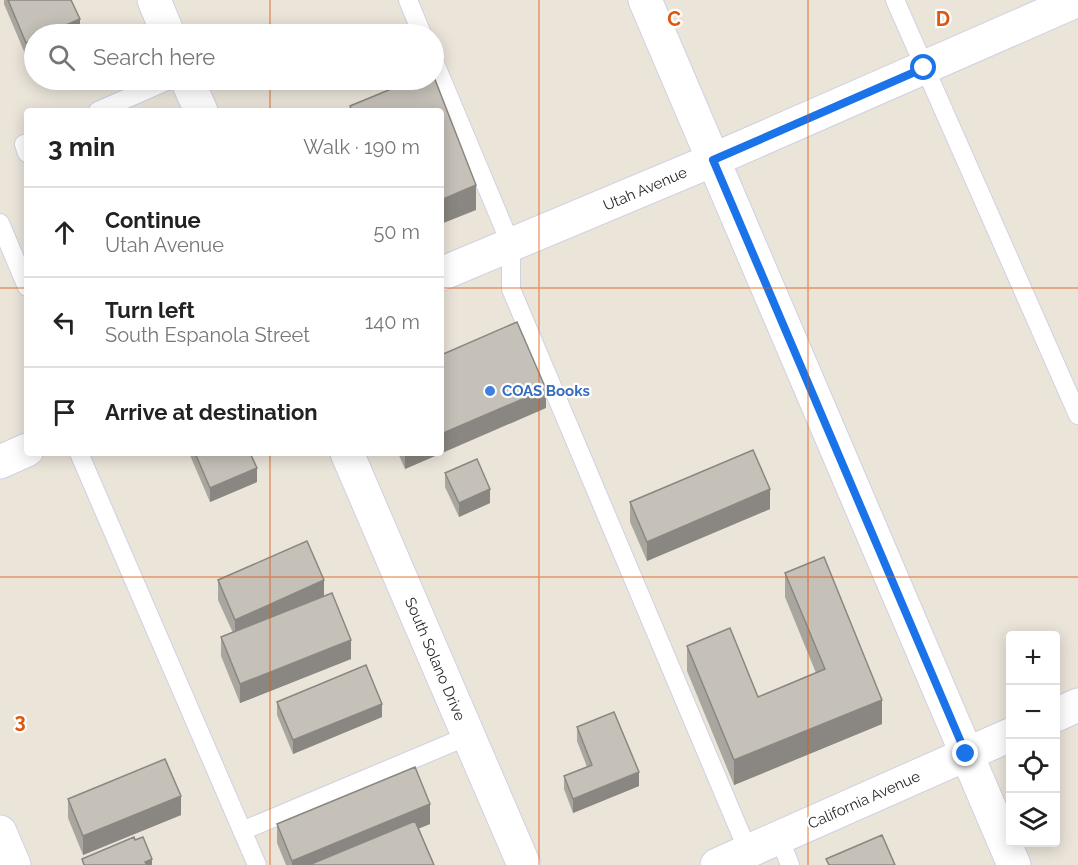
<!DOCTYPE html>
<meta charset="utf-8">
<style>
body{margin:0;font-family:Raleway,sans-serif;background:#f6f6f6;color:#222}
.controls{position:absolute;right:18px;bottom:18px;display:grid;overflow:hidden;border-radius:6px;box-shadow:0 3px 15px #0003}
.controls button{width:54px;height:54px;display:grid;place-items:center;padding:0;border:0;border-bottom:2px solid #e0e0e0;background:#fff;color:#222;font:30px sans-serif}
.stop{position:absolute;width:18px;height:18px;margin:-14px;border:4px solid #1a73e8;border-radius:50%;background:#fff}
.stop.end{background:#1a73e8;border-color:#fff;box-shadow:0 2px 6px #0008}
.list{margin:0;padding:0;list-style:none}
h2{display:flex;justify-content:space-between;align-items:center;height:78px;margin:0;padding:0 24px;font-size:26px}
h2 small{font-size:20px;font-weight:400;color:#767676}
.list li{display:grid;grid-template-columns:39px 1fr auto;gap:18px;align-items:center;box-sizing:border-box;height:90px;padding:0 24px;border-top:2px solid #e0e0e0}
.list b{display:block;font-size:22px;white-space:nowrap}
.list p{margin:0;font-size:20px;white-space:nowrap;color:#767676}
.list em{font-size:20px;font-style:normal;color:#767676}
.icon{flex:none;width:33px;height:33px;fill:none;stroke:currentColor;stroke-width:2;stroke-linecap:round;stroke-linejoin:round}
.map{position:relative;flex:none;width:1078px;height:865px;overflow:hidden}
.search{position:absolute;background:#fff;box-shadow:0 3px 15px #0003;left:24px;top:24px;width:420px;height:66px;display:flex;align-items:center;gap:15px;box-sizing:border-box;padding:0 21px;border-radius:33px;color:#767676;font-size:22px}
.panel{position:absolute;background:#fff;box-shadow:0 3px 15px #0003;left:24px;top:108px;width:420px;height:348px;border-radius:6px}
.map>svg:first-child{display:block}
</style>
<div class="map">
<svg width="1078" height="865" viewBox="0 0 1078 865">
<rect width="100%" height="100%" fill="#eae4d9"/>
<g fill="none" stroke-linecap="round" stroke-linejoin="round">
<!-- service casing -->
<g stroke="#cfd1e0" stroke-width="20">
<path id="service" d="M 408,0 L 422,34
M 895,0 L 1078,415
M 434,61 L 511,245 L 511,289 L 748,851
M 98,111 L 169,80
M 27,143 L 24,144 L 27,153
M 0,223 L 27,287
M 79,453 L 257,865
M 242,831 L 468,736
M 779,837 L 790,865"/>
</g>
<!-- minor casing -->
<g stroke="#cfd1e0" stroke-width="35">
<path id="minor" d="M 645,0 L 1014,865
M 441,274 L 713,160 L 1078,0
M 0,462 L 27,450
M 1056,715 L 1078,705
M 0,832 L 14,865
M 717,865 L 1010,735"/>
</g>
<!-- tertiary casing -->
<g stroke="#cfd1e0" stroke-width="35">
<path id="tertiary" d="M 154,0 L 168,34
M 187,80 L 201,111
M 347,453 L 524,865"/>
</g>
<!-- service -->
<use href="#service" stroke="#fff" stroke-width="18"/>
<!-- minor -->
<use href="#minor" stroke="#fff" stroke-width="33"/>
<!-- tertiary -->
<use href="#tertiary" stroke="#fff" stroke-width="33"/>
</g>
<!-- wall -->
<path fill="#a9a69f" d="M 4,0 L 71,0 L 80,33 L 75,34 L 34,34 L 26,56 L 4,4 Z
M 546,408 L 405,469 L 398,453 L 441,453 Z
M 189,453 L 250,453 L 257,482 L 210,502 Z
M 445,473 L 490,503 L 459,517 L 445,487 Z
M 630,502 L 770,509 L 647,561 L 630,522 Z
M 785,573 L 882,724 L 734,785 L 687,671 L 687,646 L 758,697 L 816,673 L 785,597 Z
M 218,580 L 324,596 L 351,659 L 240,703 L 221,656 L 221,637 L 233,633 L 218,600 Z
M 277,702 L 382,717 L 293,754 L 277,715 Z
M 577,727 L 639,786 L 573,813 L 564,789 L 564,776 L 587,767 L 577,741 Z
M 68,799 L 181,815 L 83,855 L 68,818 Z
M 277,824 L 430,824 L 419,828 L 434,865 L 286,865 L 277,843 Z"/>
<!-- shaded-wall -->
<path fill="#8a8782" d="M 80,19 L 80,33 L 75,34 L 45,34 Z
M 34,39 L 34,53 L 26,56 L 26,43 Z
M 476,185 L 476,210 L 441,224 L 441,200 Z
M 546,389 L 546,408 L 405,469 L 405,453 L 441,453 L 441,434 Z
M 257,468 L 257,482 L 210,502 L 210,488 Z
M 490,489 L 490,503 L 459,517 L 459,503 Z
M 770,489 L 770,509 L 647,561 L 647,542 Z
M 324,580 L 324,600 L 235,639 L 235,620 Z
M 351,640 L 351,659 L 240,703 L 240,684 Z
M 882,700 L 882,724 L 734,785 L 734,760 Z
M 382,704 L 382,717 L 293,754 L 293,740 Z
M 639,772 L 639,786 L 573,813 L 573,799 Z
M 181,796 L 181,815 L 83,855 L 83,836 Z
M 430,804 L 430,824 L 330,865 L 292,865 L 292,861 Z
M 152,859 L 152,865 L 145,865 L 145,862 Z"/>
<!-- building -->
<path fill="#c5c1b9" stroke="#8a8782" stroke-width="1.5" d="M 8,0 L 71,0 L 80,19 L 45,34 L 34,34 L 34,39 L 26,43 Z
M 434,77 L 476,185 L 441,200 L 441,111 L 352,111 L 350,106 L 413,80 L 434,80 Z
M 517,322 L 546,389 L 441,434 L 441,355 Z
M 753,450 L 770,489 L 647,542 L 630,502 Z
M 195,453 L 250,453 L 257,468 L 210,488 Z
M 477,459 L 490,489 L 459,503 L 445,473 Z
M 307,541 L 324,580 L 235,620 L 218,580 Z
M 824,557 L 882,700 L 734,760 L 687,646 L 730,628 L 758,697 L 825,669 L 785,573 Z
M 332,593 L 351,640 L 240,684 L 221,637 Z
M 366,665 L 382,704 L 293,740 L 277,702 Z
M 614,712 L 639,772 L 573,799 L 564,776 L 592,765 L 577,727 Z
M 165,759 L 181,796 L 83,836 L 68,799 Z
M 415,767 L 430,804 L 292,861 L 277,824 Z
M 415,821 L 434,865 L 309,865 Z
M 882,835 L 895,865 L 829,865 L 826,859 Z
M 134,837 L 135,840 L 143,837 L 152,859 L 145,862 L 147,865 L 84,865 L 82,859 Z"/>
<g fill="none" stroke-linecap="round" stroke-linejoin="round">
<!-- route -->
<path stroke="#1a73e8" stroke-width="8" d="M 924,68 L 713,160 L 966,754"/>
</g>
<!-- grid -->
<path fill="none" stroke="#de570d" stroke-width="1.5" stroke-opacity="0.55" d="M 270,0 L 270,34M 539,0 L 539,865M 808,0 L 808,865M 270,80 L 270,111M 0,288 L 27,288M 441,288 L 1078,288M 270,453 L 270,865M 0,577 L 1078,577"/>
<!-- markers -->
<circle fill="#3f7fe0" stroke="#fff" stroke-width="2" cx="490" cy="391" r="6"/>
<g text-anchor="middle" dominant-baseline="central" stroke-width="4.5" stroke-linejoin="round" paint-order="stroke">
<!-- street labels -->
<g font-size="15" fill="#282828" stroke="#fff">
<text transform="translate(645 189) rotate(-23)">Utah Avenue</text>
<text transform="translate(435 659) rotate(67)">South Solano Drive</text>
<text transform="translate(864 800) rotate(-24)">California Avenue</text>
</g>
<!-- shop labels -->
<g font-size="15" font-weight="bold" fill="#366cbe" stroke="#fff" text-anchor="start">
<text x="502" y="391">COAS Books</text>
</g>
</g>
<g font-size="20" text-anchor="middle" font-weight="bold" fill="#de570d" stroke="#fff" stroke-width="4.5" stroke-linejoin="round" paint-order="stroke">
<text x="674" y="26">C</text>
<text x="943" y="26">D</text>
<text x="20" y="728">3</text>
</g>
</svg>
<div class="controls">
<button>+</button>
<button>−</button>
<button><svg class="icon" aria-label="locate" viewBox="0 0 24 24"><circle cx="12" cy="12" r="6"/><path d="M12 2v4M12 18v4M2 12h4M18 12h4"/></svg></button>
<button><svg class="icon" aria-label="layers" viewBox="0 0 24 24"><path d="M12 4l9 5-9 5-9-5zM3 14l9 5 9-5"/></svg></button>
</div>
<div class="stop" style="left:924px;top:68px"></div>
<div class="stop end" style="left:966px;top:754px"></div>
<div class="search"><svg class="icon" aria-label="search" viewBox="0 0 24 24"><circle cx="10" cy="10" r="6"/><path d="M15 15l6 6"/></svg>Search here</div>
<section class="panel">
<h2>3 min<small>Walk · 190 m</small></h2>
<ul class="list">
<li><svg class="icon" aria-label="ahead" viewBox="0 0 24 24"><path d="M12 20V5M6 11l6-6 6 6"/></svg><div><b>Continue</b><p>Utah Avenue</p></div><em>50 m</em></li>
<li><svg class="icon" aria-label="left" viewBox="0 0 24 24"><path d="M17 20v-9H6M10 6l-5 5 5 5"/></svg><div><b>Turn left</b><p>South Espanola Street</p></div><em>140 m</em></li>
<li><svg class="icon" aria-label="arrive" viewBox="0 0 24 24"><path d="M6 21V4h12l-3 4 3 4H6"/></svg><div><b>Arrive at destination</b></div></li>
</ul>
</section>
</div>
